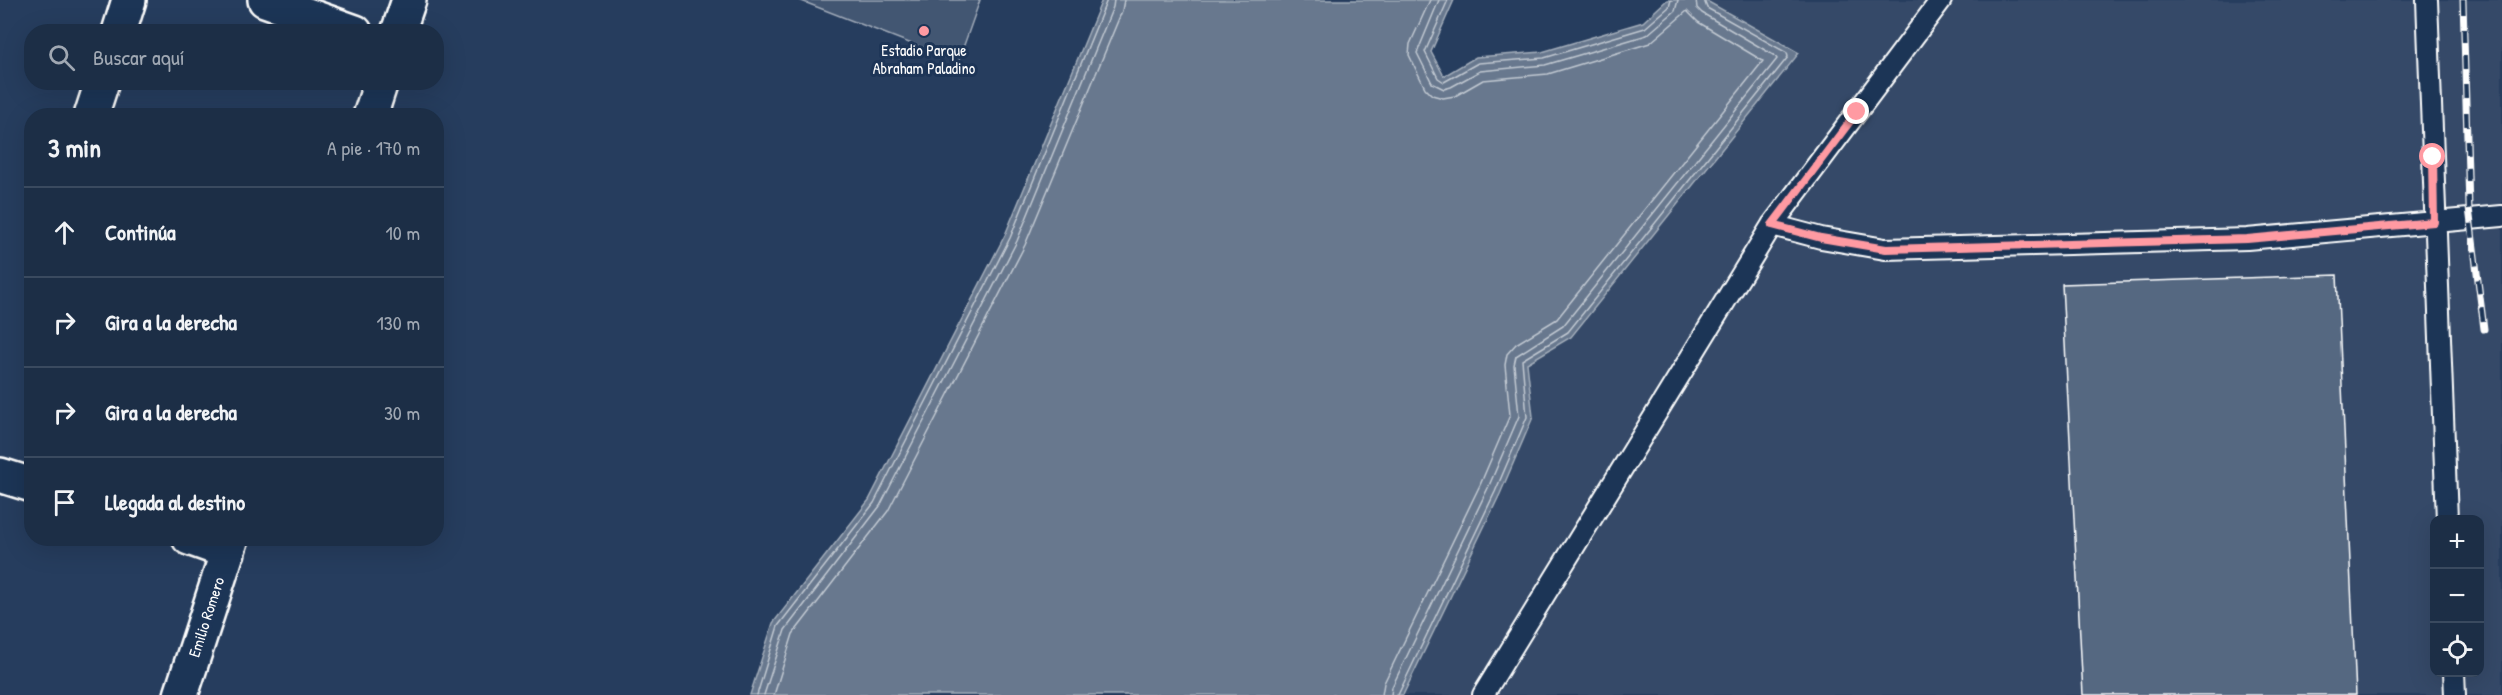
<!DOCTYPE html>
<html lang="es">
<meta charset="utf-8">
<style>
body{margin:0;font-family:"Patrick Hand",sans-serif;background:#25364d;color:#f1f3f6}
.controls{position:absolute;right:18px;bottom:18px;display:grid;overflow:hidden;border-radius:12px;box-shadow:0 6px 24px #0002}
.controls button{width:54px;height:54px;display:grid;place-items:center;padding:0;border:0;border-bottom:2px solid #3a4a5f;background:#1c2e46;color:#f1f3f6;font:30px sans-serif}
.stop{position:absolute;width:18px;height:18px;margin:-14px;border:4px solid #ff9aa2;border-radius:50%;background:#fff}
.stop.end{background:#ff9aa2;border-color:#fff;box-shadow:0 2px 6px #0008}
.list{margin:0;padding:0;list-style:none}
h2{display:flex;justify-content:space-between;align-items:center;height:78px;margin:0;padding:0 24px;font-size:26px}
h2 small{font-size:20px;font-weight:400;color:#a0a8b3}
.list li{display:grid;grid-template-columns:39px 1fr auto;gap:18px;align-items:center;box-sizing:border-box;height:90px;padding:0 24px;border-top:2px solid #3a4a5f}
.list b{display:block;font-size:22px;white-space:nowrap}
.list em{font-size:20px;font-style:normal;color:#a0a8b3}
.icon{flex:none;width:33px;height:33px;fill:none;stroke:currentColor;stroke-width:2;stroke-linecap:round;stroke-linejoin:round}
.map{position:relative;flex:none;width:2502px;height:695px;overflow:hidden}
.search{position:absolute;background:#1c2e46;box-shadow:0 6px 24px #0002;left:24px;top:24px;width:420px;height:66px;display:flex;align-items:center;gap:15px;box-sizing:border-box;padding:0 21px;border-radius:24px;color:#a0a8b3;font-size:22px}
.panel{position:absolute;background:#1c2e46;box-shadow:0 6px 24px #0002;left:24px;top:108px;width:420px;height:438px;border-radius:24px}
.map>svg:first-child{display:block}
</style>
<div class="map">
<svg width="2502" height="695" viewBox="0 0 2502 695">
<rect width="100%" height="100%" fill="#263d5e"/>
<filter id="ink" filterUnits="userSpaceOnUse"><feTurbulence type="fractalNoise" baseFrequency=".0167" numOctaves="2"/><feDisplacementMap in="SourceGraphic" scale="12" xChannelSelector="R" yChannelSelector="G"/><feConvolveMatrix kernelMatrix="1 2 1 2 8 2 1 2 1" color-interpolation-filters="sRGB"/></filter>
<g filter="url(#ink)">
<!-- built -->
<path fill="#344a68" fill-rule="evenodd" d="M 1705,0 L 2502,0 L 2502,695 L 1403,695 L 1500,494 L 1533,417 L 1527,363 L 1571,337 L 1799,54 ZM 2434,520 L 2480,520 L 2480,672 L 2434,672 Z"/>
<!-- green -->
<path fill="#425672" stroke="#a0aab8" stroke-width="1.5" d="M 799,0 L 980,0 L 958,62 Z"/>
<!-- water -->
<path fill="#67788e" stroke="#a4aebb" stroke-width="1.5" d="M 1102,0 L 1454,0 L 1431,52 L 1444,76 L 1476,57 L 1542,52 L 1643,22 L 1667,0 L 1705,0 L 1799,53 L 1571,337 L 1527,363 L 1533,417 L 1500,494 L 1403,695 L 750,695 L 773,623 L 869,500 L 1005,235 Z"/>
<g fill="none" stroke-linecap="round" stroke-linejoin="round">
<!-- shore -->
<path stroke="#c2c9d2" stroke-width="1.5" d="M 1439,0 L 1417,53 L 1432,83 L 1444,89 L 1451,87 L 1480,71 L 1545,65 L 1647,35 L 1675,11 L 1678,0
M 1448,0 L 1425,52 L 1438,78 L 1444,82 L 1478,63 L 1544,58 L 1645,28 L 1669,7 L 1671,0
M 757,695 L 778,626 L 874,503 L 1010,238 L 1107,0
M 764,695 L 785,630 L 880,506 L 1017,241 L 1113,7 L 1114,0
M 774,695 L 793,634 L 888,511 L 1025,245 L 1122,11 L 1124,0
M 1382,695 L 1384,683 L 1480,485 L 1510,415 L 1505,365 L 1507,354 L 1516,344 L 1557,319 L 1763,61 L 1698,22 L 1687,11 L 1650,43 L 1548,74 L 1483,80 L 1455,96 L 1443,98 L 1432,95 L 1425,88 L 1409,55 L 1410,44 L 1430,0
M 1391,695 L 1392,687 L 1488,488 L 1519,416 L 1514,365 L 1516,356 L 1563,326 L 1777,59 L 1775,56 L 1702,13 L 1697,8 L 1696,0
M 1398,695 L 1495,492 L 1527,417 L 1522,360 L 1568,332 L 1788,57 L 1787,53 L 1707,8 L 1704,0"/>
</g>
<!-- building -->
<path fill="#556781" stroke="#fff" stroke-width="1.5" d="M 2337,275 L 2356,695 L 2083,695 L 2062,284 Z"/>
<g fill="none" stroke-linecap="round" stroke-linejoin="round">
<!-- lane casing -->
<g stroke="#fff" stroke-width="24">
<path id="lane" d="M 2427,0 L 2447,520
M 1772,225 L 1821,238 L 1885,249 L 2247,239 L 2502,216
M 2454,672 L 2455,695
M 1483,695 L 1772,225 L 1941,0"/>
</g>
<!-- street casing -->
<g stroke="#fff" stroke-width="38">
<path id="street" d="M 265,0 L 355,32
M 119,32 L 129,0
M 398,32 L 409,0
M 91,116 L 102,82
M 370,116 L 381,82
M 0,475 L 32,485
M 189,538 L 228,552
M 181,695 L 232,538"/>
</g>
<!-- lane -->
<use href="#lane" stroke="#1d3557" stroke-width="20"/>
<!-- street -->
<use href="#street" stroke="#1d3557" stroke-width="33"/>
<!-- rail casing -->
<g stroke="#fff" stroke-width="7">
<path id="rail" d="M 2463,0 L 2469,208 L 2484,329"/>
</g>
<!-- rail -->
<use href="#rail" stroke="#1d3557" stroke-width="4.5" stroke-dasharray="14" stroke-linecap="butt"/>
</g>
</g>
<g fill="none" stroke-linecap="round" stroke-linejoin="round" filter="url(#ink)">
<!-- route -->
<path stroke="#ff9aa2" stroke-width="8" d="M 1857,112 L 1772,225 L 1821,238 L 1886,249 L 2247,239 L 2434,222 L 2433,157"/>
</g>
<!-- markers -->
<circle fill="#ff9aa2" stroke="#1d3557" stroke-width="2" cx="924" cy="31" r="6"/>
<g text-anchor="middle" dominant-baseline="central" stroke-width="6" stroke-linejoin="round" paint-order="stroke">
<!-- poi labels -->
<g font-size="16" fill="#fff" stroke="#1d3557">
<text x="924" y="50">Estadio Parque<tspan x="924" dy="18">Abraham Paladino</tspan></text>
</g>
<!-- street labels -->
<g font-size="16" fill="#fff" stroke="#1d3557">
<text transform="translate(206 617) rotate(-72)">Emilio Romero</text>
</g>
</g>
</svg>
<div class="controls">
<button>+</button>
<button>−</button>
<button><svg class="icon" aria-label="locate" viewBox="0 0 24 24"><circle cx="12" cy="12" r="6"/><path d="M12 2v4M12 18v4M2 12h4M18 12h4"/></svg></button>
</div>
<div class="stop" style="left:2433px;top:157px"></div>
<div class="stop end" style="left:1857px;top:112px"></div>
<div class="search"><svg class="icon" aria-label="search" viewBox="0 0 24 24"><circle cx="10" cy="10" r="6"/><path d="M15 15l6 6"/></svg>Buscar aquí</div>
<section class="panel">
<h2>3 min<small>A pie · 170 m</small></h2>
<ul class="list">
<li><svg class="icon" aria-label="ahead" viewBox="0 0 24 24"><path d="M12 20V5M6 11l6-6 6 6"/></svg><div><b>Continúa</b></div><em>10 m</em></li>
<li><svg class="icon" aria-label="right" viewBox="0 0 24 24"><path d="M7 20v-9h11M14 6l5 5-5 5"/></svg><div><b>Gira a la derecha</b></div><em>130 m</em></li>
<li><svg class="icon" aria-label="right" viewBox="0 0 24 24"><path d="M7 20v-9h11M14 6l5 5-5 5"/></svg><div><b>Gira a la derecha</b></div><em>30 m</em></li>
<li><svg class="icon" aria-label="arrive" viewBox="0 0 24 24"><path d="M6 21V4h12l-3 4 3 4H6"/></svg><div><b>Llegada al destino</b></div></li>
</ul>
</section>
</div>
